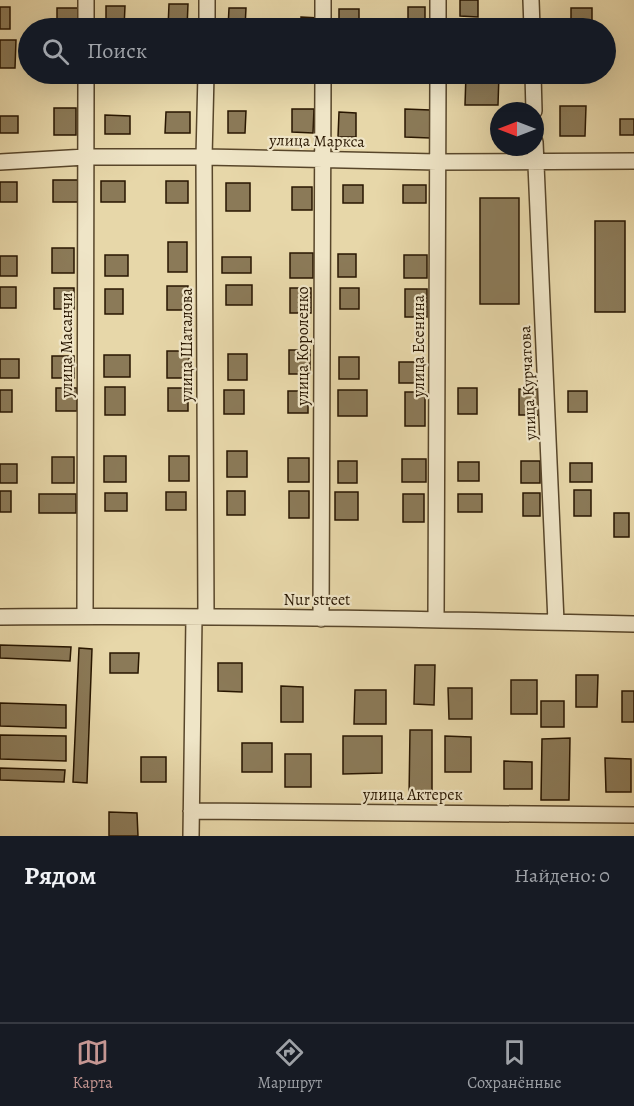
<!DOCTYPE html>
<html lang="ru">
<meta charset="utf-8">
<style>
body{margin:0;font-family:Alegreya,serif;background:#20242c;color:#f1f3f6}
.compass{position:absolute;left:490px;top:102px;width:54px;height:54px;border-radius:50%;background:#171b24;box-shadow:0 6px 24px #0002;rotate:270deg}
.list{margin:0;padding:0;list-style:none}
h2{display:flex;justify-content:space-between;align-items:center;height:78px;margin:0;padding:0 24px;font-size:26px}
h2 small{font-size:20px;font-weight:400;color:#9ea1a6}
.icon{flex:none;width:33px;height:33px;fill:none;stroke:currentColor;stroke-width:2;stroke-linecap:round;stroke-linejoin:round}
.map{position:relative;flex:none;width:634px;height:836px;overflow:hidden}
.search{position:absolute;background:#171b24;box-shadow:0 6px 24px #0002;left:18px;right:18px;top:18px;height:66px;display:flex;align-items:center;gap:15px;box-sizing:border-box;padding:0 21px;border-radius:33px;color:#9ea1a6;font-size:22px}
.sheet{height:186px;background:#171b24}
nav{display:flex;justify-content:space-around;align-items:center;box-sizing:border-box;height:84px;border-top:2px solid #363941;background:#171b24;font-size:16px;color:#9ea1a6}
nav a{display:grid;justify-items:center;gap:3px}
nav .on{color:#c59692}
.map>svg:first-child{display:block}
</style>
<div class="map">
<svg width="634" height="836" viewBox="0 0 634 836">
<rect width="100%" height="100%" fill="#e7d7a9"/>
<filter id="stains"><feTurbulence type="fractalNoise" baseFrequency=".00333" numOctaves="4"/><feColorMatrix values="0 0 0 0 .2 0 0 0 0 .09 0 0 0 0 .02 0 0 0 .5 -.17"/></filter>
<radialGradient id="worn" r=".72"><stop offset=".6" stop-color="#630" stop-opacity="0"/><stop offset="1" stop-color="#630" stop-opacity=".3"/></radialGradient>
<!-- building -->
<path fill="#8b7a58" stroke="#281600" stroke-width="1.5" d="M 460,0 L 478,0 L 478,17 L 460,16 Z
M 169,4 L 188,4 L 187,28 L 168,28 Z
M 106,6 L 125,6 L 124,28 L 106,28 Z
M 0,7 L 10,7 L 10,29 L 0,29 Z
M 408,7 L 425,7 L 425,28 L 408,28 Z
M 57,8 L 80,8 L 80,28 L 57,28 Z
M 229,8 L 246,8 L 245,28 L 228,28 Z
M 571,8 L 592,8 L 592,28 L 571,28 Z
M 339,9 L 359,9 L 359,28 L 339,28 Z
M 301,17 L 319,18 L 319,28 L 301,28 Z
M 0,40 L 16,40 L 15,68 L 0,68 Z
M 466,74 L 499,74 L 498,105 L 465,105 Z
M 560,106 L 586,106 L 585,136 L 560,136 Z
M 54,108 L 76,108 L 76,135 L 54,135 Z
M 292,109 L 314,109 L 313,133 L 292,132 Z
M 405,109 L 430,110 L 430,138 L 405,137 Z
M 228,111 L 246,111 L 245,133 L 228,133 Z
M 166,112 L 190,112 L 190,133 L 165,133 Z
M 339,112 L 356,113 L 356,137 L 338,137 Z
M 105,115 L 130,116 L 130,134 L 105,134 Z
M 0,116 L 18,116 L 18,133 L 0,133 Z
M 620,119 L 634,119 L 634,135 L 620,135 Z
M 53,180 L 81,180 L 81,202 L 53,202 Z
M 101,181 L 125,181 L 125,202 L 101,202 Z
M 166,181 L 188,181 L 188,203 L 166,203 Z
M 0,182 L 17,182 L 17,202 L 0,202 Z
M 226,183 L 250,183 L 250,211 L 226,211 Z
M 343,185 L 363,185 L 363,203 L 343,203 Z
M 403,185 L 426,185 L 426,203 L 403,203 Z
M 292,187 L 312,187 L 312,210 L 292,210 Z
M 480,198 L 519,198 L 519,304 L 480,304 Z
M 595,221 L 625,221 L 625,312 L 595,312 Z
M 168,242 L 187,242 L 187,272 L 168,272 Z
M 52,248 L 74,248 L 74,273 L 52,273 Z
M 290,253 L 313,253 L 313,278 L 290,278 Z
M 338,254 L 356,254 L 356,277 L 338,277 Z
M 105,255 L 128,255 L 128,276 L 105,276 Z
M 404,255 L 427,255 L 427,278 L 404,278 Z
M 0,256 L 17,256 L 17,276 L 0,276 Z
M 222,257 L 251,257 L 251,273 L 222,273 Z
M 226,285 L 252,285 L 252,305 L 226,305 Z
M 167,286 L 188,286 L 188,310 L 167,310 Z
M 0,287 L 16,287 L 16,308 L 0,308 Z
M 54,288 L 74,288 L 74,309 L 54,309 Z
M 290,288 L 311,288 L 311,313 L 290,313 Z
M 340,288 L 359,288 L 359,309 L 340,309 Z
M 105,289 L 123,289 L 123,314 L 105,314 Z
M 405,289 L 427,289 L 427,317 L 405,317 Z
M 289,350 L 310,350 L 310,374 L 289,374 Z
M 167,351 L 189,351 L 189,378 L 167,378 Z
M 228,354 L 247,354 L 247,380 L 228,380 Z
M 104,355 L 130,355 L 130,377 L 104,377 Z
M 52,356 L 74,356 L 74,378 L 52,378 Z
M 339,357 L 359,357 L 359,379 L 339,379 Z
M 0,359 L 19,359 L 19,378 L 0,378 Z
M 399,362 L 424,362 L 424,383 L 399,383 Z
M 105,387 L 125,387 L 125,415 L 105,415 Z
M 56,388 L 77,388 L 77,411 L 56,411 Z
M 168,388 L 188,388 L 188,411 L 168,411 Z
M 458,388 L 477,388 L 477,414 L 458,414 Z
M 519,389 L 540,389 L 540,415 L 519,415 Z
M 0,390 L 12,390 L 12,412 L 0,412 Z
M 224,390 L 244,390 L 244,414 L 224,414 Z
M 338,390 L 367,390 L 367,416 L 338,416 Z
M 288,391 L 308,391 L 308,413 L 288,413 Z
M 568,391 L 587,391 L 587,412 L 568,412 Z
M 405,392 L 425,392 L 425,426 L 405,426 Z
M 227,451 L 247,451 L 247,477 L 227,477 Z
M 104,456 L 126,456 L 126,482 L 104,482 Z
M 169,456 L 189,456 L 189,481 L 169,481 Z
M 52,457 L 74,457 L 74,483 L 52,483 Z
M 288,458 L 309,458 L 309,482 L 288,482 Z
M 402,459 L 426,459 L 426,482 L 402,482 Z
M 338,461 L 357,461 L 357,483 L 338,483 Z
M 521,461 L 540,461 L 540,483 L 521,483 Z
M 458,462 L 479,462 L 479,481 L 458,481 Z
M 570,463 L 592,463 L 592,482 L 570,482 Z
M 0,464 L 17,464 L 17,483 L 0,483 Z
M 574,490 L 591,490 L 591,516 L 574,516 Z
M 0,491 L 11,491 L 11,512 L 0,512 Z
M 227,491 L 245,491 L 245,515 L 227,515 Z
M 289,491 L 309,491 L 309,518 L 289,518 Z
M 166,492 L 186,492 L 186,510 L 166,510 Z
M 335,492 L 358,492 L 358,520 L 335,520 Z
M 105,493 L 127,493 L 127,511 L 105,511 Z
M 523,493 L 540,493 L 540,516 L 523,516 Z
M 39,494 L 76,494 L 76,513 L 39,513 Z
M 403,494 L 424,494 L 424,522 L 403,522 Z
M 458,494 L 482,494 L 482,512 L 458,512 Z
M 614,513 L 629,513 L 629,537 L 614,537 Z
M 0,645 L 71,647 L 70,661 L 0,658 Z
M 79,648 L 92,649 L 87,783 L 73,782 Z
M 110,653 L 139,653 L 138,673 L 110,673 Z
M 218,663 L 242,663 L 242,692 L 218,691 Z
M 415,665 L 435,665 L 434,705 L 414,704 Z
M 576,675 L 598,675 L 597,707 L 576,707 Z
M 511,680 L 537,680 L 537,714 L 511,714 Z
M 281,686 L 303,687 L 303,722 L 281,722 Z
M 448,688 L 472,688 L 472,719 L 449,719 Z
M 355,690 L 386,690 L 386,724 L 354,724 Z
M 622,691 L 634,691 L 634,722 L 622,722 Z
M 541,701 L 564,701 L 564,727 L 541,727 Z
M 0,703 L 66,705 L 66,728 L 0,726 Z
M 410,730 L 432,730 L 432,798 L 409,798 Z
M 0,735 L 66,736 L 66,761 L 0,759 Z
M 343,736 L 382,736 L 382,773 L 343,774 Z
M 445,736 L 471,737 L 471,772 L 445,772 Z
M 570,738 L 569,800 L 541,800 L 542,739 Z
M 242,743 L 272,743 L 272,772 L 242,772 Z
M 285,754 L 311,754 L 311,787 L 285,787 Z
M 141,757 L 166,757 L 166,782 L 141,782 Z
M 605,758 L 631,759 L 631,792 L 606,792 Z
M 504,761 L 532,762 L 532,789 L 504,789 Z
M 0,768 L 65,770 L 64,782 L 0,780 Z
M 109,812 L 137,813 L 138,836 L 109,836 Z"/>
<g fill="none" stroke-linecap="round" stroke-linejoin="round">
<!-- street casing -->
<g stroke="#58462a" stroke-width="18">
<path id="street" d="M 86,0 L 86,28
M 531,0 L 532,28
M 207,28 L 207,0
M 323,28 L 323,0
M 438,28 L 438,0
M 206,74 L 204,157 L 206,617
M 533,74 L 534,111
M 535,142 L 556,622
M 0,162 L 86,157 L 204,157 L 437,162 L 634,161
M 85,616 L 86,74
M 0,617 C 211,615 423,619 634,624
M 321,619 L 323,74
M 436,619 L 438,74
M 191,811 L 634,815
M 191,836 L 194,617"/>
</g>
<!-- street -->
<use href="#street" stroke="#efe5c7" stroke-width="15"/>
</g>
<g text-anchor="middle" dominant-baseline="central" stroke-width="4.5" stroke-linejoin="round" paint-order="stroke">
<!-- street labels -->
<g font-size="16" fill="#281600" stroke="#efe5c7">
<text transform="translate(317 141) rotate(1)">улица Маркса</text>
<text transform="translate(67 345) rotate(-90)">улица Масанчи</text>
<text transform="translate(187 345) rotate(-90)">улица Шаталова</text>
<text transform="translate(303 346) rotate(-90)">улица Короленко</text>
<text transform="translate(419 346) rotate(-90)">улица Есенина</text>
<text transform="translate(528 383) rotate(-93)">улица Курчатова</text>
<text x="317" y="600">Nur street</text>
<text x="413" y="795">улица Актерек</text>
</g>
</g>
<rect width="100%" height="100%" filter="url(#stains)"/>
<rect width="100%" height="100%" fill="url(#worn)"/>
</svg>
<svg class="compass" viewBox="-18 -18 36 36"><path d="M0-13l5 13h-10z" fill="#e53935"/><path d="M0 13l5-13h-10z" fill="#9ea1a6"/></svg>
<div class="search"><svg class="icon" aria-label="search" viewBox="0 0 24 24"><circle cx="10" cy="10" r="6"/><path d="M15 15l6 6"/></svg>Поиск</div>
</div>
<section class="sheet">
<h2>Рядом<small>Найдено: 0</small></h2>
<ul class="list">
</ul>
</section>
<nav>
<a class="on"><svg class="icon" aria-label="map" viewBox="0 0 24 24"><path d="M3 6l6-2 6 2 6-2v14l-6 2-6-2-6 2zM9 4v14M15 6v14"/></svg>Карта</a>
<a><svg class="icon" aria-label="directions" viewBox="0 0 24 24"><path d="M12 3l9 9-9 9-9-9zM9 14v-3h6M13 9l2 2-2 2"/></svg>Маршрут</a>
<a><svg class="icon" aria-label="saved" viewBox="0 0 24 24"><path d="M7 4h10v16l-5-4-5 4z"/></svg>Сохранённые</a>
</nav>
